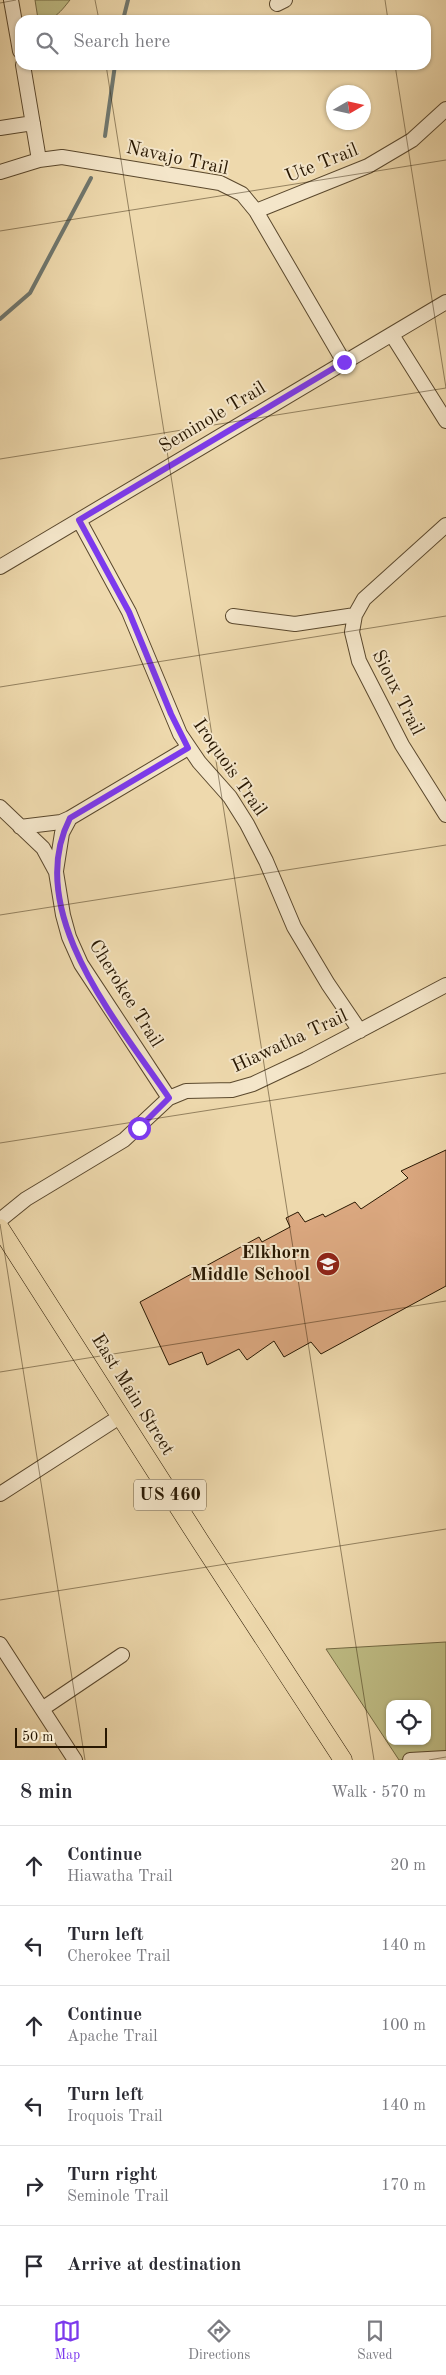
<!DOCTYPE html>
<meta charset="utf-8">
<style>
body{margin:0;font-family:"Old Standard TT",serif;background:#f2f2f3;color:#2b2b33}
.controls{position:absolute;right:15px;bottom:15px;display:grid;overflow:hidden;border-radius:10px;box-shadow:0 1px 4px #0004}
.controls button{width:45px;height:45px;display:grid;place-items:center;padding:0;border:0;border-bottom:1px solid #e1e1e2;background:#fff;color:#2b2b33;font:25px sans-serif}
.compass{position:absolute;left:326px;top:85px;width:45px;height:45px;border-radius:50%;background:#fff;box-shadow:0 1px 4px #0004;rotate:81deg}
.scale{position:absolute;left:15px;bottom:12px;width:92px;box-sizing:border-box;padding-left:5px;border:2px solid #291802;border-top:0;font-size:14px;line-height:18px;white-space:nowrap;color:#291802;-webkit-text-stroke:4px #f4e6ca;paint-order:stroke}
.stop{position:absolute;width:15px;height:15px;margin:-11px;border:4px solid #7c3aed;border-radius:50%;background:#fff}
.stop.end{background:#7c3aed;border-color:#fff;box-shadow:0 1px 5px #0008}
.list{margin:0;padding:0;list-style:none}
h2{display:flex;justify-content:space-between;align-items:center;height:65px;margin:0;padding:0 20px;font-size:21px}
h2 small{font-size:16px;font-weight:400;color:#7c7c81}
.list li{display:grid;grid-template-columns:32px 1fr auto;gap:15px;align-items:center;box-sizing:border-box;height:80px;padding:0 20px;border-top:1px solid #e1e1e2}
.list b{display:block;font-size:19px;white-space:nowrap}
.list p{margin:0;font-size:16px;white-space:nowrap;color:#7c7c81}
.list em{font-size:16px;font-style:normal;color:#7c7c81}
.icon{flex:none;width:28px;height:28px;fill:none;stroke:currentColor;stroke-width:2;stroke-linecap:round;stroke-linejoin:round}
.map{position:relative;flex:none;width:446px;height:1760px;overflow:hidden}
.search{position:absolute;background:#fff;box-shadow:0 1px 4px #0004;left:15px;right:15px;top:15px;height:55px;display:flex;align-items:center;gap:12px;box-sizing:border-box;padding:0 18px;border-radius:15px;color:#7c7c81;font-size:19px}
.sheet{height:545px;background:#fff}
nav{display:flex;justify-content:space-around;align-items:center;box-sizing:border-box;height:70px;border-top:1px solid #e1e1e2;background:#fff;font-size:14px;color:#7c7c81}
nav a{display:grid;justify-items:center;gap:2px}
nav .on{color:#7c3aed}
.map>svg:first-child{display:block}
</style>
<div class="map">
<svg width="446" height="1760" viewBox="0 0 446 1760">
<rect width="100%" height="100%" fill="#eed9ad"/>
<filter id="stains"><feTurbulence type="fractalNoise" baseFrequency=".004" numOctaves="4"/><feColorMatrix values="0 0 0 0 .2 0 0 0 0 .09 0 0 0 0 .02 0 0 0 .5 -.17"/></filter>
<radialGradient id="worn" r=".72"><stop offset=".6" stop-color="#630" stop-opacity="0"/><stop offset="1" stop-color="#630" stop-opacity=".3"/></radialGradient>
<!-- green -->
<path fill="#bfbd85" stroke="#746a44" fill-rule="evenodd" d="M 35,0 L 70,0 C 61,11 54,22 38,19 Z
M 446,1642 L 446,1760 L 399,1760 L 326,1649 ZM 390,1704 L 427,1704 L 427,1741 L 390,1741 Z"/>
<g fill="none" stroke-linecap="round" stroke-linejoin="round">
<!-- stream -->
<path stroke="#70776e" stroke-width="4" d="M 123,20 L 128,0
M 105,136 L 115,65
M 0,319 L 30,293 L 91,178"/>
</g>
<!-- building -->
<path fill="#dba880" stroke="#291802" d="M 446,1150 L 446,1286 L 321,1354 L 311,1342 L 284,1357 L 274,1341 L 247,1360 L 239,1349 L 207,1365 L 202,1352 L 169,1365 L 140,1302 L 259,1237 L 262,1242 L 290,1227 L 286,1218 L 298,1212 L 305,1222 L 323,1214 L 325,1217 L 355,1202 L 361,1209 L 408,1178 L 401,1171 Z"/>
<g fill="none" stroke-linecap="round" stroke-linejoin="round">
<!-- minor casing -->
<g stroke="#5a482d" stroke-width="16">
<path id="minor" d="M 11,0 L 20,51
M 277,4 L 285,0
M 23,65 L 39,160
M 0,128 L 33,123
M 0,172 L 39,160 L 62,157 L 220,183 L 242,194 L 256,211 L 344,362
M 256,211 L 368,166 L 412,140 L 446,109
M 392,335 L 446,421
M 79,520 L 129,612 L 180,734 L 199,762 L 230,797 L 247,824 L 266,861 L 294,927 L 328,984 L 360,1031
M 446,525 L 364,599 L 355,615 L 352,632 L 359,661 L 402,745 L 446,815
M 0,567 L 446,302
M 233,616 L 295,624 L 355,615
M 0,807 L 43,848 L 56,872 L 63,915 L 69,937 L 81,964 L 169,1098
M 20,827 L 61,822 L 70,818
M 56,871 L 62,833 L 70,818 L 188,748
M 0,1220 L 26,1199 L 124,1140 L 169,1098 L 186,1091 L 232,1090 L 253,1084 L 306,1059 L 446,985
M 0,1494 L 121,1416
M 0,1644 L 75,1760
M 42,1709 L 122,1655
M 410,1760 L 446,1758"/>
</g>
<!-- major casing -->
<g stroke="#291802" stroke-width="19">
<path id="major" d="M 0,1228 L 200,1541 L 343,1760"/>
</g>
<!-- minor -->
<use href="#minor" stroke="#f4e6ca" stroke-width="14"/>
<!-- major -->
<use href="#major" stroke="#eed9ad" stroke-width="18"/>
</g>
<g fill="none" stroke-linecap="round" stroke-linejoin="round">
<!-- route -->
<path stroke="#7c3aed" stroke-width="6" d="M 139,1128 L 169,1098 C 119,1024 22,912 70,818 L 188,748 L 171,714 L 129,612 L 79,520 L 344,362"/>
</g>
<!-- ticks -->
<path fill="none" stroke="#291802" stroke-width="1" stroke-opacity="0.45" d="M 95,0 L 99,20M 385,0 L 388,20M 0,3 L 16,0M 106,65 L 374,1760M 395,65 L 446,388M 0,231 L 446,160M 0,459 L 446,388M 0,687 L 446,616M 0,915 L 446,845M 0,1143 L 446,1073M 0,1224 L 85,1760M 0,1372 L 446,1301M 0,1600 L 446,1529M 429,1760 L 446,1757"/>
<!-- icons -->
<defs>
<g id="school-disc" transform="scale(1.25)"><circle r="9.5" fill="#8f2418" stroke="#f4e6ca"/><path d="M0-5L7-2L0 1L-7-2ZM-4 1L0 2.5L4 1V4Q0 6-4 4Z" fill="#fff"/></g>
</defs>
<g fill-rule="evenodd">
<use href="#school-disc" x="328" y="1264"/>
</g>
<g text-anchor="middle" dominant-baseline="central" stroke-width="4" stroke-linejoin="round" paint-order="stroke">
<!-- shield labels -->
<rect fill="#f4e6ca" stroke="#66563e" stroke-width="1" x="134" y="1479.5" width="72" height="31" rx="4"/>
<g font-size="18" font-weight="bold" fill="#291802">
<text x="170" y="1495">US 460</text>
</g>
<!-- street labels -->
<g font-size="19" fill="#291802" stroke="#f4e6ca">
<text transform="translate(177 159) rotate(12)">Navajo Trail</text>
<text transform="translate(322 164) rotate(-22)">Ute Trail</text>
<text transform="translate(213 418) rotate(-31)">Seminole Trail</text>
<text transform="translate(397 693) rotate(63)">Sioux Trail</text>
<text transform="translate(229 768) rotate(55)">Iroquois Trail</text>
<text transform="translate(125 994) rotate(58)">Cherokee Trail</text>
<text transform="translate(290 1042) rotate(-25)">Hiawatha Trail</text>
<text transform="translate(132 1395) rotate(58)">East Main Street</text>
</g>
<!-- poi labels -->
<g font-size="19" font-weight="bold" fill="#291802" stroke="#f4e6ca" text-anchor="end">
<text x="310" y="1253">Elkhorn<tspan x="310" dy="22">Middle School</tspan></text>
</g>
</g>
<rect width="100%" height="100%" filter="url(#stains)"/>
<rect width="100%" height="100%" fill="url(#worn)"/>
</svg>
<div class="controls">
<button><svg class="icon" aria-label="locate" viewBox="0 0 24 24"><circle cx="12" cy="12" r="6"/><path d="M12 2v4M12 18v4M2 12h4M18 12h4"/></svg></button>
</div>
<svg class="compass" viewBox="-18 -18 36 36"><path d="M0-13l5 13h-10z" fill="#e53935"/><path d="M0 13l5-13h-10z" fill="#7c7c81"/></svg>
<div class="scale">50 m</div>
<div class="stop" style="left:139px;top:1128px"></div>
<div class="stop end" style="left:344px;top:362px"></div>
<div class="search"><svg class="icon" aria-label="search" viewBox="0 0 24 24"><circle cx="10" cy="10" r="6"/><path d="M15 15l6 6"/></svg>Search here</div>
</div>
<section class="sheet">
<h2>8 min<small>Walk · 570 m</small></h2>
<ul class="list">
<li><svg class="icon" aria-label="ahead" viewBox="0 0 24 24"><path d="M12 20V5M6 11l6-6 6 6"/></svg><div><b>Continue</b><p>Hiawatha Trail</p></div><em>20 m</em></li>
<li><svg class="icon" aria-label="left" viewBox="0 0 24 24"><path d="M17 20v-9H6M10 6l-5 5 5 5"/></svg><div><b>Turn left</b><p>Cherokee Trail</p></div><em>140 m</em></li>
<li><svg class="icon" aria-label="ahead" viewBox="0 0 24 24"><path d="M12 20V5M6 11l6-6 6 6"/></svg><div><b>Continue</b><p>Apache Trail</p></div><em>100 m</em></li>
<li><svg class="icon" aria-label="left" viewBox="0 0 24 24"><path d="M17 20v-9H6M10 6l-5 5 5 5"/></svg><div><b>Turn left</b><p>Iroquois Trail</p></div><em>140 m</em></li>
<li><svg class="icon" aria-label="right" viewBox="0 0 24 24"><path d="M7 20v-9h11M14 6l5 5-5 5"/></svg><div><b>Turn right</b><p>Seminole Trail</p></div><em>170 m</em></li>
<li><svg class="icon" aria-label="arrive" viewBox="0 0 24 24"><path d="M6 21V4h12l-3 4 3 4H6"/></svg><div><b>Arrive at destination</b></div></li>
</ul>
</section>
<nav>
<a class="on"><svg class="icon" aria-label="map" viewBox="0 0 24 24"><path d="M3 6l6-2 6 2 6-2v14l-6 2-6-2-6 2zM9 4v14M15 6v14"/></svg>Map</a>
<a><svg class="icon" aria-label="directions" viewBox="0 0 24 24"><path d="M12 3l9 9-9 9-9-9zM9 14v-3h6M13 9l2 2-2 2"/></svg>Directions</a>
<a><svg class="icon" aria-label="saved" viewBox="0 0 24 24"><path d="M7 4h10v16l-5-4-5 4z"/></svg>Saved</a>
</nav>
